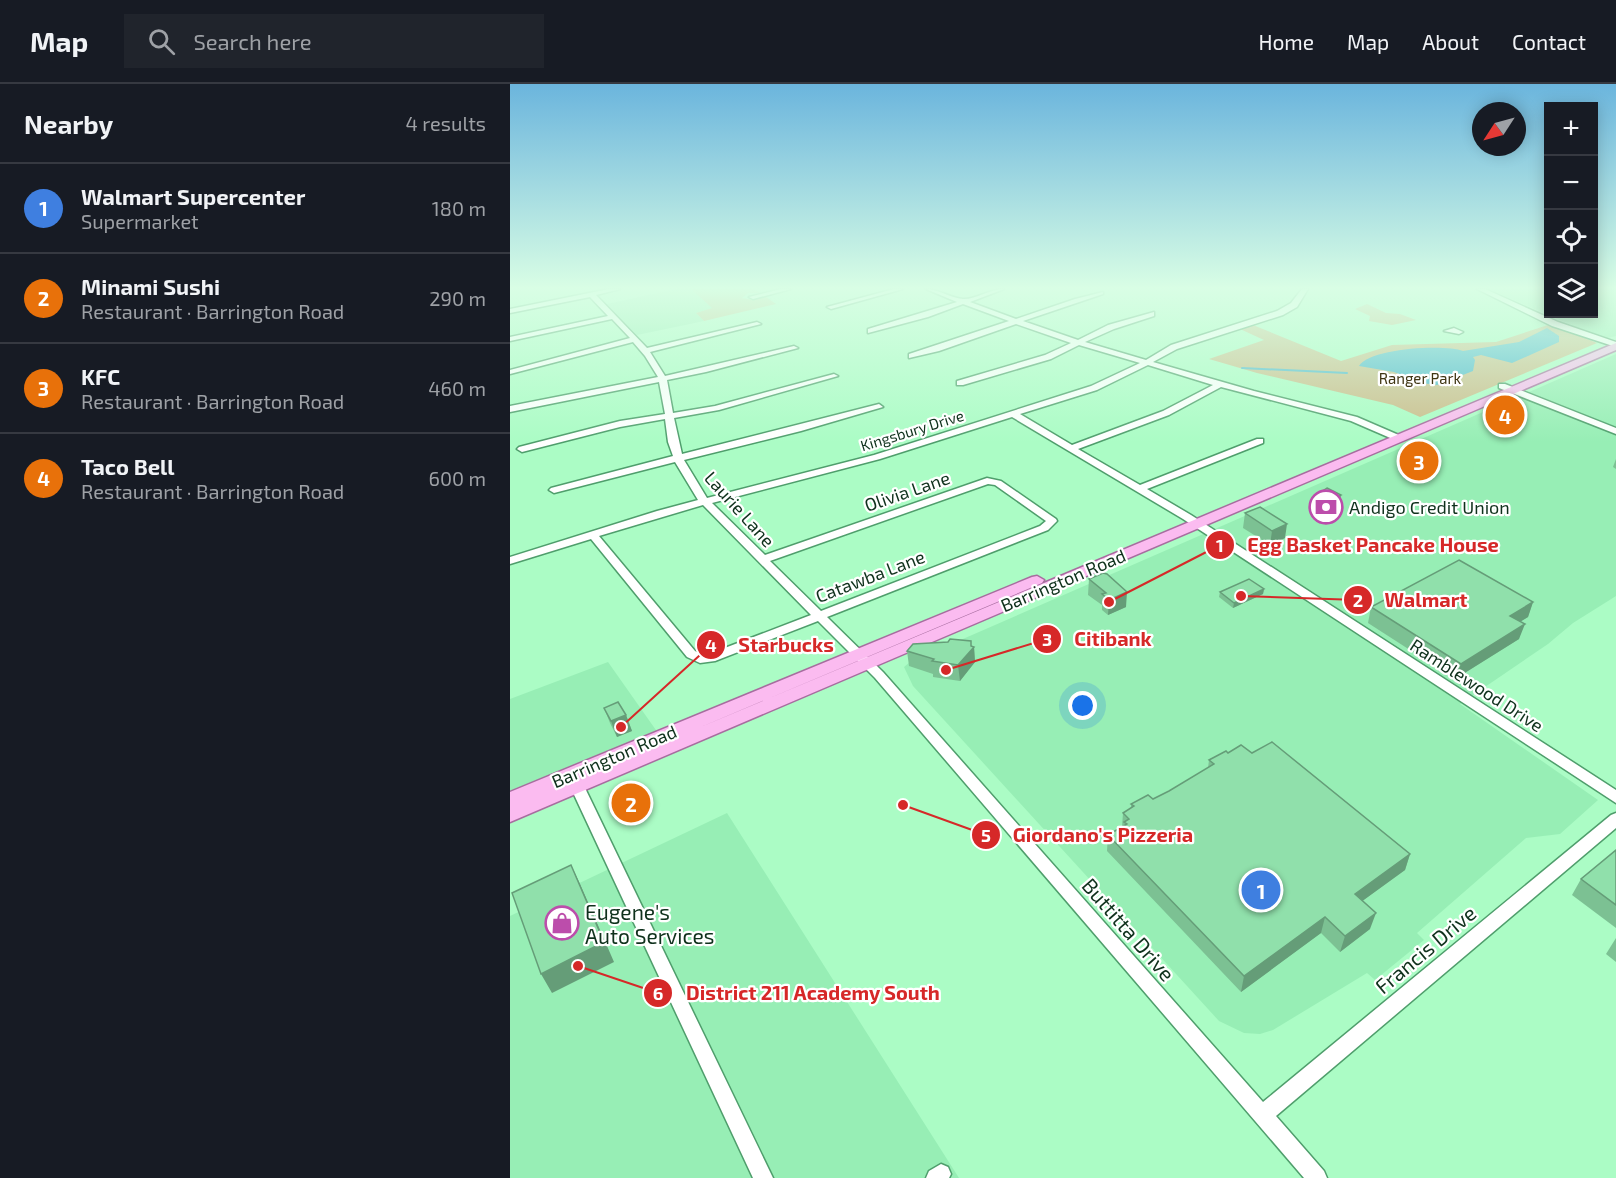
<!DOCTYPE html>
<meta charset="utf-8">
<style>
body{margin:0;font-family:"Exo 2",sans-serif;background:#20242c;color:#f1f3f6}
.controls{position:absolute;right:18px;top:18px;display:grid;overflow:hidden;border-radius:0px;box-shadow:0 3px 15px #0003}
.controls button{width:54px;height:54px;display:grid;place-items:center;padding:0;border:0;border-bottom:2px solid #363941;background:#171b24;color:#f1f3f6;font:30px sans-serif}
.compass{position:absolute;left:962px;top:18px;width:54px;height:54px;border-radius:50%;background:#171b24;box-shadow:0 3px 15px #0003;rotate:234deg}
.you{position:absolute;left:573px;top:622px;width:21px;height:21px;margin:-15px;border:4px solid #fff;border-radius:50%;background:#1a73e8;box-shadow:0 0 0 9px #1a73e833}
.badge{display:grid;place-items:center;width:39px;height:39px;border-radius:50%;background:#d93025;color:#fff;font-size:20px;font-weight:700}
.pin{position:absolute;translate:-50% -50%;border:3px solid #fff;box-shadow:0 2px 6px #0006}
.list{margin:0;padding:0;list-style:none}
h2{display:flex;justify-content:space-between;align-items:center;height:78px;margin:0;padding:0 24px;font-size:26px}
h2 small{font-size:20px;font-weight:400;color:#9ea1a6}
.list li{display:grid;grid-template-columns:39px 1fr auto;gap:18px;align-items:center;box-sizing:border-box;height:90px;padding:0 24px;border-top:2px solid #363941}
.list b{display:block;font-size:22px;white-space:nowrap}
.list p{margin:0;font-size:20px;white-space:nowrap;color:#9ea1a6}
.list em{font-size:20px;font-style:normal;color:#9ea1a6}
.icon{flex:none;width:33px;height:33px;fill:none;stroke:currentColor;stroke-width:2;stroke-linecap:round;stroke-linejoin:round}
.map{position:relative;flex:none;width:1106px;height:1094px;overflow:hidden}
header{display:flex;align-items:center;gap:36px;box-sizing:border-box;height:84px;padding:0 30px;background:#171b24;border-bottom:2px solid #363941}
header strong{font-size:28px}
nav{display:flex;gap:33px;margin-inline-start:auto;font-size:21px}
.search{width:420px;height:54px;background:#20242c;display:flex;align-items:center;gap:15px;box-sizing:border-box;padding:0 21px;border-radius:0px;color:#9ea1a6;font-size:22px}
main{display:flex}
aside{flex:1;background:#171b24}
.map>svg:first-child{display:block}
</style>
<header>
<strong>Map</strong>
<div class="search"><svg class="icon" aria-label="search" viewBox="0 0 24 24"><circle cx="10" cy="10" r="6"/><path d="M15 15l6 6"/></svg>Search here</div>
<nav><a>Home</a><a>Map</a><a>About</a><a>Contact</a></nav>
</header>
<main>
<aside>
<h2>Nearby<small>4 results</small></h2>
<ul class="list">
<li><span class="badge" style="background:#3f7fe0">1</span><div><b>Walmart Supercenter</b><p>Supermarket</p></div><em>180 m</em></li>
<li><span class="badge" style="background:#e8710a">2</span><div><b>Minami Sushi</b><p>Restaurant · Barrington Road</p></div><em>290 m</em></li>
<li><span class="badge" style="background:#e8710a">3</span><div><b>KFC</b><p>Restaurant · Barrington Road</p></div><em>460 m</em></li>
<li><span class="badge" style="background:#e8710a">4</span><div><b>Taco Bell</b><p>Restaurant · Barrington Road</p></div><em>600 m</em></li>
</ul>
</aside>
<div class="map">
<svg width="1106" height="1094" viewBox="0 0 1106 1094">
<rect width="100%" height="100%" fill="#abfcc5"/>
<!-- built -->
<path fill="#97eeb5" d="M 166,205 L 181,205 L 197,218 L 203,224 L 186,229 L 194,237 L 127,251 L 97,220 Z
M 979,205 L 1038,205 L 1038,230 L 1084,230 L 1084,205 L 1106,205 L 1106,252 L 1097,254 L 1089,253 Z
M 1106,270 L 1106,512 L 1063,539 L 1038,560 L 950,620 L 1088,716 L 1050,750 L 1016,754 L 907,849 L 914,856 L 865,896 L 857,889 L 763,946 L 750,950 L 734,949 L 709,937 L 403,602 L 394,583 L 400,578 Z
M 98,578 L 148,649 L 0,711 L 0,615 Z
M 217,729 L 449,1094 L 0,1094 L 0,832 Z"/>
<!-- green -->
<path fill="#cbbd8c" d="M 181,205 L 244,205 L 250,209 L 238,209 L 232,214 L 244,216 L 255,212 L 266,220 L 194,237 L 186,229 L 202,224 Z
M 857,220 L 876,229 L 890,230 L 906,236 L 882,241 L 859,237 L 860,232 L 845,225 Z
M 1041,240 L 1087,259 L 910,333 L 883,321 L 747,289 L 699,275 L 754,256 L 730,245 L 743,241 L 831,277 L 882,261 L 986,258 Z"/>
<!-- water -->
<path fill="#4fb7cd" d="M 1037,244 L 1049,252 L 1049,258 L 1002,279 L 971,271 L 963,273 L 965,276 L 963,287 L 927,301 L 911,299 L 884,288 L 849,282 C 859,264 935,260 953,267 L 1009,258 Z"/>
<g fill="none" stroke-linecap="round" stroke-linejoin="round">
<!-- stream -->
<path stroke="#4fb7cd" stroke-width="2" d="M 732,284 L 837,289"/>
<!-- minor casing -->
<g stroke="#4f9e6c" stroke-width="3">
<path id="minor" d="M 99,205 L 110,205 L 86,211 L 137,264 L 247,238 L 251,240 L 140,268 L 155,292 L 284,262 L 288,264 L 196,288 L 157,296 L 163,329 L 205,322 L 324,290 L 328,292 L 209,326 L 164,334 L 172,370 L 369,320 L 373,323 L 291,347 L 174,376 L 197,414 L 364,371 L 581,302 L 630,279 L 569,261 L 541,275 L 453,301 L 447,301 L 447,297 L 535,271 L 561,259 L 506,240 L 429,267 L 399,274 L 399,270 L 499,237 L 453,220 L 418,233 L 358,249 L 358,245 L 447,218 L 416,205 C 429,205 440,214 453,215 C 464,216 480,205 494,205 L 460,218 L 506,235 L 565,215 L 593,208 L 593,210 L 513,237 L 568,256 L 598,241 L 644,228 L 644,232 L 604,245 L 575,258 L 636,276 L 661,261 L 767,227 L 781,219 L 792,205 L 798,205 L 787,223 L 773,231 L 667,265 L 643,278 L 744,307 L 847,333 L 891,352 L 891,356 L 885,356 L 841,337 L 711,303 L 659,331 L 568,365 L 630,401 L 747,355 L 753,355 L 753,359 L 637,405 L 681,431 L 1106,706 L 1106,719 L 673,435 L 502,333 L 370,375 L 202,419 L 255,471 L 477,394 L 491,397 L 546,435 L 547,437 L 538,446 L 317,533 L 373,588 L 753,1018 L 1101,731 L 1106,729 L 1106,744 L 766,1032 L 814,1087 L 817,1094 L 794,1094 L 365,594 L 308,537 L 205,577 L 190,579 L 177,573 L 81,455 L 0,480 L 0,473 L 147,427 L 188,416 L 165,378 L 44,409 L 39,406 L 41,404 L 163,372 L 158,358 L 155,335 L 110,343 L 12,368 L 7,365 L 9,363 L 110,337 L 155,330 L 149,298 L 0,328 L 0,322 L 148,293 L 135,272 L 123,258 L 0,290 L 0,286 L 120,254 L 102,235 L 0,257 L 0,253 L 98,232 L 80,213 L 0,229 L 0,225 ZM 638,281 L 703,301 L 653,327 L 562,361 L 510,330 L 587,306 ZM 478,400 L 485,401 L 536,437 L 530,442 L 311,527 L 260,477 ZM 193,421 L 301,531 L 199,570 L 192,571 L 185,567 L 89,452 Z
M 271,205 L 281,205 L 243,215 L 239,213 Z
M 384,205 L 393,205 L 321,225 L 317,223 Z
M 967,205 L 975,205 L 1048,238 L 1106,258 L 1106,263 L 1042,242 Z
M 944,244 L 953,248 L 949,250 L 934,247 Z
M 989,300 L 995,300 L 1106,344 L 1106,350 L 989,304 Z
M 67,697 L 72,698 L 74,702 L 263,1094 L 243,1094 L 60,702 L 62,698 Z
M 431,1080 L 438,1083 L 441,1090 L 439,1094 L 416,1094 L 419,1087 Z"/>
</g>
<!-- major casing -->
<g stroke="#a76d9f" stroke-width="3">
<path id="major" d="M 1106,259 L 1106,266 L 0,738 L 0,723 L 3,722 L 0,723 L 0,708 L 522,493 L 527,492 L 534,496 L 532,499 L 186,645 Z"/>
</g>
<!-- minor -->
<use href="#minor" fill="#fff" fill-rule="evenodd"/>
<!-- major -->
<use href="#major" fill="#fbbbf0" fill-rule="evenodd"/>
</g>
<!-- wall -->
<path fill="#7cc193" d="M 1106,375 L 1106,385 L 1103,383 Z
M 817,404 L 828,425 L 816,431 L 805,424 L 808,410 Z
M 735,429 L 775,454 L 760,461 L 733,444 Z
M 579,495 L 616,523 L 598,531 L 592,526 L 592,521 L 578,511 Z
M 754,505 L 753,510 L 723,524 L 709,513 L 710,508 Z
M 1023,518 L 1018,533 L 1011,537 L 1009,555 L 945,595 L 858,539 L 861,523 Z
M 461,562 L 464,563 L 465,578 L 450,597 L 423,593 L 423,590 L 399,582 L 397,567 Z
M 94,624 L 116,631 L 122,647 L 107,653 L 100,639 Z
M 718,669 L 742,669 L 900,770 L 895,786 L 852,817 L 860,845 L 830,868 L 811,849 L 731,908 L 597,767 L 598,751 L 612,743 L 613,729 L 621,724 L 621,720 L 643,715 L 659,707 L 698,684 L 699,676 Z
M 1106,766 L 1106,844 L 1062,811 L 1071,795 Z
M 1106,854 L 1106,878 L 1096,870 Z"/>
<!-- shaded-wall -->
<path fill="#659d78" d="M 831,411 L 828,425 L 816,431 L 819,417 Z
M 777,440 L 775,454 L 760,461 L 762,447 Z
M 754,505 L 753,510 L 723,524 L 724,519 Z
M 617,508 L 616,523 L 598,531 L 599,516 Z
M 1023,518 L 1018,533 L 995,547 L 1000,532 Z
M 1015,540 L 1009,555 L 945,595 L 951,580 Z
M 464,563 L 465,578 L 450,597 L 448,581 Z
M 116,631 L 122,647 L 107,653 L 101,637 Z
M 900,770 L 895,786 L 840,826 L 845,810 Z
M 61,781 L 70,800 L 104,878 L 42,909 L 31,890 Z
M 866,829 L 860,845 L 830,868 L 835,852 Z
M 815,833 L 811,849 L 731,908 L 734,892 Z"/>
<!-- building -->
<path fill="#90e0ab" stroke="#659d78" stroke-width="1.5" d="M 817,404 L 831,411 L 819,417 L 808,410 Z
M 750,423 L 777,440 L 762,447 L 735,429 Z
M 949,476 L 1023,518 L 1000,532 L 1015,540 L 951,580 L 861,523 Z
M 593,489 L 597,490 L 617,508 L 599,516 L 592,510 L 596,509 L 579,495 Z
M 739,495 L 754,505 L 724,519 L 710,508 Z
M 440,555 L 461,557 L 461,562 L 464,563 L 448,581 L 422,577 L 424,575 L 397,567 L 403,560 L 438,558 Z
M 108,618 L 116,631 L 101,637 L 94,624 Z
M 762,658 L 900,770 L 845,810 L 866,829 L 835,852 L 815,833 L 734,892 L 598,751 L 617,740 L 614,738 L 619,735 L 613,729 L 624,722 L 621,720 L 638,711 L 643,715 L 659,707 L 704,680 L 699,676 L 716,667 L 718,669 L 731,661 L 742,669 Z
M 1106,766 L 1106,821 L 1071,795 Z
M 61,781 L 94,858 L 31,890 L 2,809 Z"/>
<!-- sky -->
<linearGradient id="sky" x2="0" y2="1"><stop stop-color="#6bb5dd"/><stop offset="0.57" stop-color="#d9fee5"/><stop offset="1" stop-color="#d9fee5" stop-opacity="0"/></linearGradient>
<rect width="1106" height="358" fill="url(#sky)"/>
<!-- icons -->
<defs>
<g id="bank-ring" transform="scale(1.725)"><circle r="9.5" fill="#fff" stroke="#bc4dab" stroke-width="1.5"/><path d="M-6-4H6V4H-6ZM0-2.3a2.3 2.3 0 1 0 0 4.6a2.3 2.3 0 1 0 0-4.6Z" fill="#bc4dab"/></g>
<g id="shop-ring" transform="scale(1.725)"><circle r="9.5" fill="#fff" stroke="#bc4dab" stroke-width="1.5"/><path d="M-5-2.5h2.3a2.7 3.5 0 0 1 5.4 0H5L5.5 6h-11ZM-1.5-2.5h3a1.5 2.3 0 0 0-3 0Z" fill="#bc4dab"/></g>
</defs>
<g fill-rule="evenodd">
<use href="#bank-ring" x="816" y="423"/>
<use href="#shop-ring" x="52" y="839"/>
</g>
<g text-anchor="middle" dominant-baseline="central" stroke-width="4.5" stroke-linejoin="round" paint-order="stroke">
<!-- far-park labels -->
<g font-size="15" fill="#3f3513" stroke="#fff">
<text x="910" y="294">Ranger Park</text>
</g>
<!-- far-street labels -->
<g font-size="15" fill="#0f311c" stroke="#fff">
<text transform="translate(402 346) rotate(-17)">Kingsbury Drive</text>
</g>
<!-- street labels -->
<g font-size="18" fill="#0f311c" stroke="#fff">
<text transform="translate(397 407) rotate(-19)">Olivia Lane</text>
<text transform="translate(230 425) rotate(48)">Laurie Lane</text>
<text transform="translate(360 492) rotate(-21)">Catawba Lane</text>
<text transform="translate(553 496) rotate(-23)">Barrington Road</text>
<text transform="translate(967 601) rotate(33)">Ramblewood Drive</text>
<text transform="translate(104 672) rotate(-23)">Barrington Road</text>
</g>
<!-- poi labels -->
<g font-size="18" fill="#0f311c" stroke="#fff" text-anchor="start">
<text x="839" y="423">Andigo Credit Union</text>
</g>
<!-- near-poi labels -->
<g font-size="21" fill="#0f311c" stroke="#fff" text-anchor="start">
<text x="75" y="827">Eugene's<tspan x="75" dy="24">Auto Services</tspan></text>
</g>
<!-- near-street labels -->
<g font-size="21" fill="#0f311c" stroke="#fff">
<text transform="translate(619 845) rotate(49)">Buttitta Drive</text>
<text transform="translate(915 865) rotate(-40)">Francis Drive</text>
</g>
</g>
<!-- callouts -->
<path fill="none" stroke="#d62828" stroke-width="2" d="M599 518L710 461M731 512L848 516M436 586L537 555M111 643L201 561M393 721L476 751M68 882L148 909"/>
<g fill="#d62828" stroke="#fff" stroke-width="2">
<circle cx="599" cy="518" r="6"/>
<circle cx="731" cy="512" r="6"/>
<circle cx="436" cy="586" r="6"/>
<circle cx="111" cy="643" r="6"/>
<circle cx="393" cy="721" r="6"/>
<circle cx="68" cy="882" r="6"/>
<circle cx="710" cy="461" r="15"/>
<circle cx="848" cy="516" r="15"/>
<circle cx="537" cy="555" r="15"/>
<circle cx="201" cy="561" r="15"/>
<circle cx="476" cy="751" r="15"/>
<circle cx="148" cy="909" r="15"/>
</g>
<g font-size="18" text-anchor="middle" font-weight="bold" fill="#fff">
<text x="710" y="468">1</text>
<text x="848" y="523">2</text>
<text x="537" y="562">3</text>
<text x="201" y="568">4</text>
<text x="476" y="758">5</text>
<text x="148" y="916">6</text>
</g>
<g font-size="20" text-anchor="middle" font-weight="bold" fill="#d62828" stroke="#fff" stroke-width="4.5" stroke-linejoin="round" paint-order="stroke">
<text x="863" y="468">Egg Basket Pancake House</text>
<text x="916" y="523">Walmart</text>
<text x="603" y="562">Citibank</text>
<text x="276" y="568">Starbucks</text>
<text x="593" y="758">Giordano's Pizzeria</text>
<text x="303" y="916">District 211 Academy South</text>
</g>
</svg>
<div class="controls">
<button>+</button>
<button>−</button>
<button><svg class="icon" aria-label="locate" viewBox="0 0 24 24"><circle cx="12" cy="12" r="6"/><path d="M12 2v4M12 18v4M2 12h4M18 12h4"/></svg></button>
<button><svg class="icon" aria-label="layers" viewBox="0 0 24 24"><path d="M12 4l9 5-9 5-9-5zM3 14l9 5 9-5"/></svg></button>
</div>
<svg class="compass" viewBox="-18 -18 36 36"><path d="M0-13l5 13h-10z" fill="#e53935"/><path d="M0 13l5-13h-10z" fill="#9ea1a6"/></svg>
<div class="you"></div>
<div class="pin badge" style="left:751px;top:806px;background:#3f7fe0">1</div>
<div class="pin badge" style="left:121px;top:719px;background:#e8710a">2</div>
<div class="pin badge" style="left:909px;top:377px;background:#e8710a">3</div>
<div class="pin badge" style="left:995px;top:331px;background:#e8710a">4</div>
</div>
</main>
